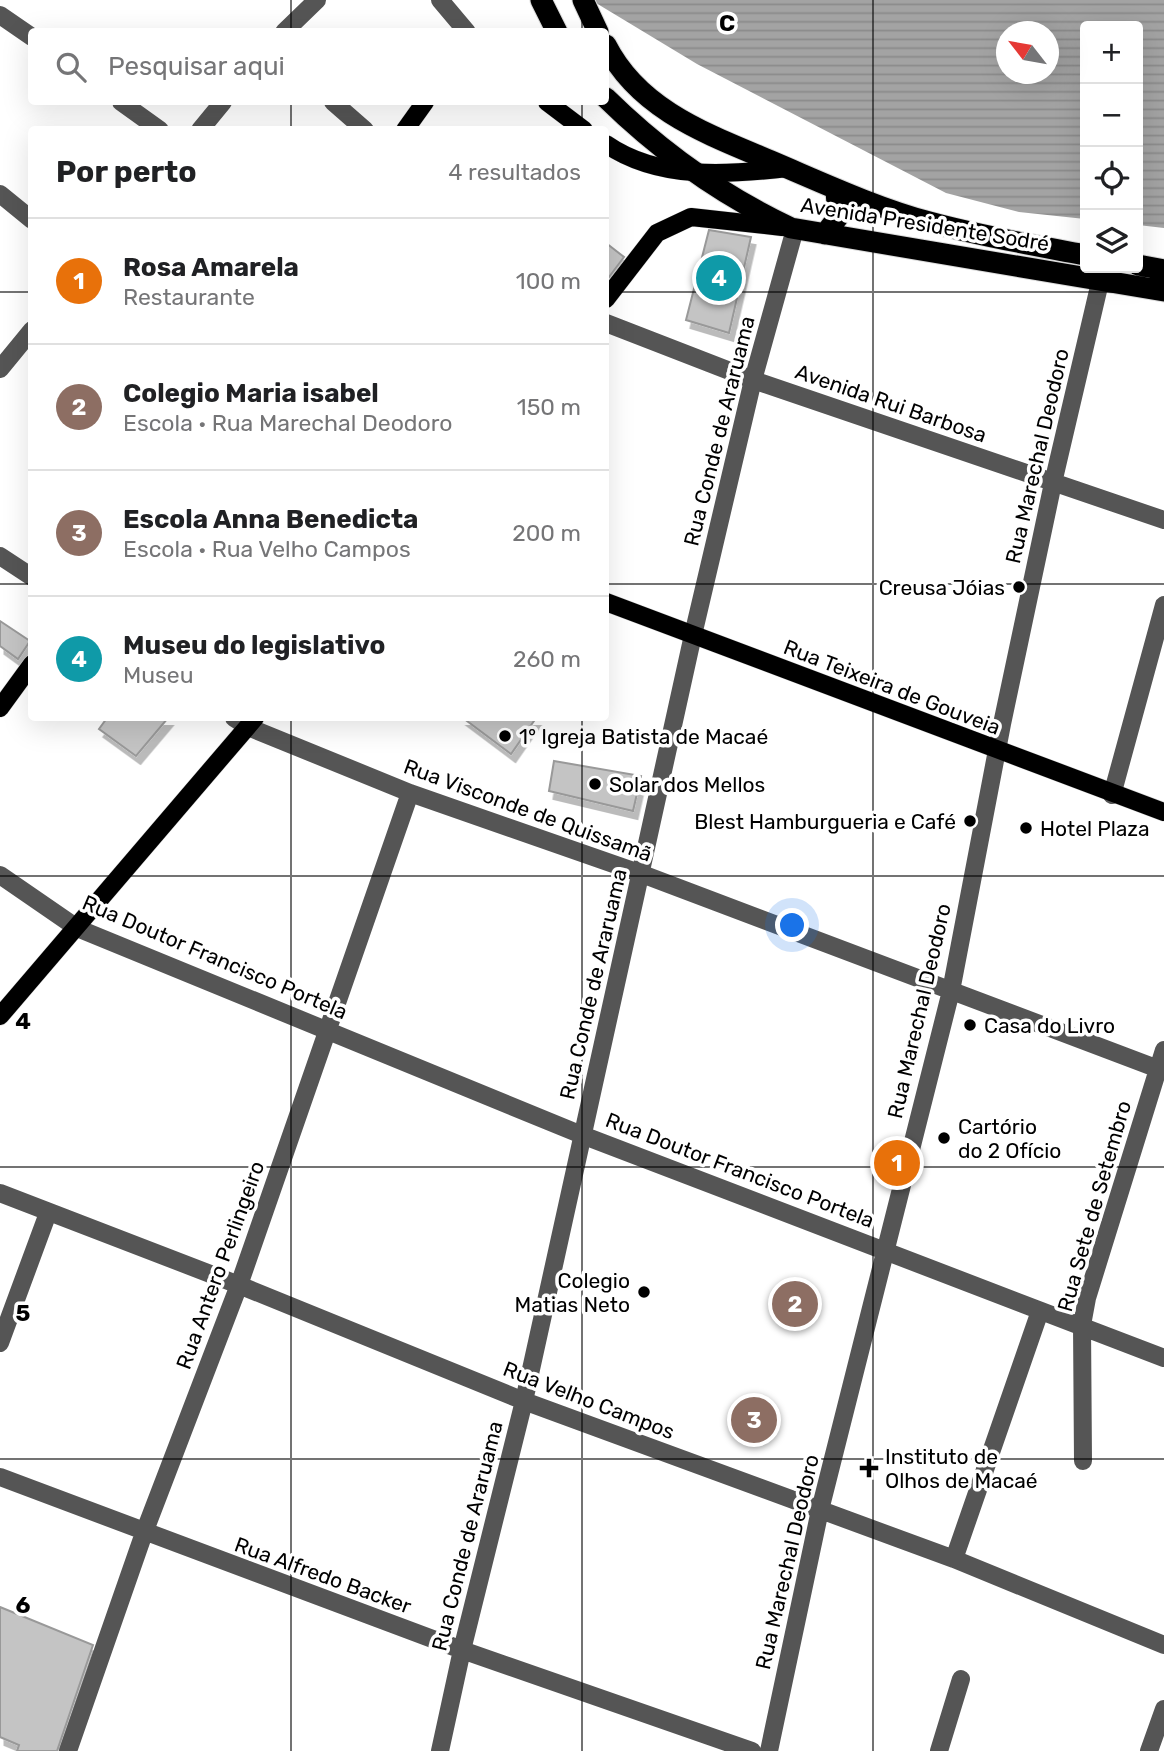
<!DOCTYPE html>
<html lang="pt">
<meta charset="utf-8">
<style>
body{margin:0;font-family:Rubik,sans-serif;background:#f6f6f6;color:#202124}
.controls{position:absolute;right:21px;top:21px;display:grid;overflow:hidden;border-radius:7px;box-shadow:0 7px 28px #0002}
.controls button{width:63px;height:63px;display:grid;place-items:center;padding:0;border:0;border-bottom:2px solid #e0e0e0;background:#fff;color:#202124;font:35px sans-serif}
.compass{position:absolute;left:996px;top:21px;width:63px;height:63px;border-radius:50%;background:#fff;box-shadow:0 7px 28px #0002;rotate:301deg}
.you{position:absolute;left:793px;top:926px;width:24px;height:24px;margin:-18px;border:5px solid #fff;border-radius:50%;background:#1a73e8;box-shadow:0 0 0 10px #1a73e833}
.badge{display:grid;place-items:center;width:46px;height:46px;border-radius:50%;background:#0f766e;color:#fff;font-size:23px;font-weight:700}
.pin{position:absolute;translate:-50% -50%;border:4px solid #fff;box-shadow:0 2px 7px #0006}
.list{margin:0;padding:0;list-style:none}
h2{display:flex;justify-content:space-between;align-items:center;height:91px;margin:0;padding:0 28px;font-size:30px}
h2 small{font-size:23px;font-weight:400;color:#757577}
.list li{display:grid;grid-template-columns:46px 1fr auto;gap:21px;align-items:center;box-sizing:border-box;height:126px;padding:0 28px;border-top:2px solid #e0e0e0}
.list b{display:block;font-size:26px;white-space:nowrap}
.list p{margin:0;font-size:23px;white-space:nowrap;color:#757577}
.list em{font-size:23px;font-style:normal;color:#757577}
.icon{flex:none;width:38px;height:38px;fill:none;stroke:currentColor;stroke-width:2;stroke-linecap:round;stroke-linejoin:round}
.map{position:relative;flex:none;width:1164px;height:1751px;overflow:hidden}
.search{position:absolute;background:#fff;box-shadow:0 7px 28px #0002;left:28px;top:28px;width:581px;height:77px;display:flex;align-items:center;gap:18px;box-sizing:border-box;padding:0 24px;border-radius:7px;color:#757577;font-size:26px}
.panel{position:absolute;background:#fff;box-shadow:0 7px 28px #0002;left:28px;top:126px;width:581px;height:595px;border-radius:7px}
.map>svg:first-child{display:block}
</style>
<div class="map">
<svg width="1164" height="1751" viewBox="0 0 1164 1751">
<defs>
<pattern id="water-rules" width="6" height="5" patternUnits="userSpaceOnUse" patternTransform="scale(1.75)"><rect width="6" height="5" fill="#a3a3a3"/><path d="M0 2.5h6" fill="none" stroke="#8b8b8b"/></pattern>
<filter id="shadow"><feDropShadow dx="4.5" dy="8" stdDeviation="0" flood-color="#0004"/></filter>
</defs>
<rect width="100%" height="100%" fill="#fff"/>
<!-- water -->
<path fill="url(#water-rules)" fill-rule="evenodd" d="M 591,0 L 1164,0 L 1164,228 L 1138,225 L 1138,26 L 1085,26 L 1085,219 L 1019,212 L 946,193 L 697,64 ZM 1006,32 L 1048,32 L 1048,74 L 1006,74 Z"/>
<!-- building -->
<path fill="#c4c4c4" stroke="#999" stroke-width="2" filter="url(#shadow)" d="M 709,230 L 751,237 L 729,333 L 686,320 Z
M 606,243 L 624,257 L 606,281 Z
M 0,621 L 30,641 L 18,659 L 0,646 Z
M 107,718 L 168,718 L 136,756 L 99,729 Z
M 463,718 L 536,718 L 511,754 Z
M 554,761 L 641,776 L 633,811 L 549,791 Z
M 0,1607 L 93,1645 L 57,1751 L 17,1751 L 19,1745 L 0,1737 Z"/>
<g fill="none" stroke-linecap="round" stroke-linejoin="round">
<!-- major casing -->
<g stroke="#dbdbdb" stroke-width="19">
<path id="major" d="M 547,102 L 584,130
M 405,130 L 425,102
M 606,144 C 658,180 727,175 788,168
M 606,299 L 657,233 L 691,217 L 782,227
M 606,602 L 1164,812
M 0,708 L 32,664
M 0,1016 L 255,718"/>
</g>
<!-- highway casing -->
<g stroke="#dbdbdb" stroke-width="23">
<path id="highway" d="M 541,0 L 557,32
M 583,0 L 598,32
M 606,45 C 639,110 707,134 771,161 C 823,183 874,207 929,222 C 980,236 1033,245 1085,255
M 606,98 C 661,152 721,195 791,228 L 1164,291
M 825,234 L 838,217 L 836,191
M 1138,265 L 1164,270"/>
</g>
<!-- minor -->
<path stroke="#555" stroke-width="18" d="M 440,0 L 467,32
M 0,15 L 32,37
M 284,32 L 317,0
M 121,102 L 160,130
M 333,102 L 365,130
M 200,130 L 223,102
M 0,194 L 32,220
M 606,323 L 753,380 L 1164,520
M 0,369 L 32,330
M 0,556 L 32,577
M 234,718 L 248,727 L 410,793 L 642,874 L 1164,1071
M 1112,795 L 1164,605
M 0,875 L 77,928 L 582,1135 L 1164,1358
M 0,1193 L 239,1285 L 524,1401 L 954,1559 L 1164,1645
M 0,1343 L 48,1213
M 1083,1461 L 1082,1325 L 1087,1298 L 1164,1050
M 0,1477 L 462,1650 L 752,1751
M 954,1559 L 1040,1311
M 68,1751 L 144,1533 L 239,1285 L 410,793
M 440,1751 L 462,1650 L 524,1401 L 693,635 L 753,380 L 795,229
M 769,1751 L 820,1510 L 951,991 L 1002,724 L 1053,483 L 1101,278
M 939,1751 L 961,1679
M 1149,1751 L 1164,1709"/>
<!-- major -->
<use href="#major" stroke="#000" stroke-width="18"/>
<!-- highway -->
<use href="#highway" stroke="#000" stroke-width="21"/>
</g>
<!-- grid -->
<path fill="none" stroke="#000" stroke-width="2" stroke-opacity="0.55" d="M 291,0 L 291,32M 582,0 L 582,32M 873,0 L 873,1751M 291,102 L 291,130M 582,102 L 582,130M 0,292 L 32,292M 606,292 L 1164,292M 0,584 L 32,584M 606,584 L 1164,584M 291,718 L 291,1751M 582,718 L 582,1751M 0,876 L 1164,876M 0,1167 L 1164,1167M 0,1459 L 1164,1459"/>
<!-- markers -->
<g fill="#000" stroke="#fff" stroke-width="2.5">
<circle cx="1019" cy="587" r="7"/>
<circle cx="505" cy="736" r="7"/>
<circle cx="595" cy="784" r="7"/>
<circle cx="970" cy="821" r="7"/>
<circle cx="1026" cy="828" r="7"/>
<circle cx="970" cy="1025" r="7"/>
<circle cx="944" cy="1138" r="7"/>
<circle cx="644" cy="1292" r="7"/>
<path d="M865.5 1457.5h7v7h7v7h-7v7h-7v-7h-7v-7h7z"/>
</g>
<g text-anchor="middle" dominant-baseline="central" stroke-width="7" stroke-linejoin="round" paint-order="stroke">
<!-- street labels -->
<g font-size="21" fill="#000" stroke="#fff">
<text transform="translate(925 224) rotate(9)">Avenida Presidente Sodré</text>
<text transform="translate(891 403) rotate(19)">Avenida Rui Barbosa</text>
<text transform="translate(719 431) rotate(-76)">Rua Conde de Araruama</text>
<text transform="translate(1037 456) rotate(-77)">Rua Marechal Deodoro</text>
<text transform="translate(892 687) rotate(21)">Rua Teixeira de Gouveia</text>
<text transform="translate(528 810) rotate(20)">Rua Visconde de Quissamã</text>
<text transform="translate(215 957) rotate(23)">Rua Doutor Francisco Portela</text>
<text transform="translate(593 984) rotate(-77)">Rua Conde de Araruama</text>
<text transform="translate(919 1011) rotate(-77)">Rua Marechal Deodoro</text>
<text transform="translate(740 1170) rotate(21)">Rua Doutor Francisco Portela</text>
<text transform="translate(1094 1206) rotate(-74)">Rua Sete de Setembro</text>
<text transform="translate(220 1265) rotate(-70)">Rua Antero Perlingeiro</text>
<text transform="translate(589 1400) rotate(21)">Rua Velho Campos</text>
<text transform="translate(467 1536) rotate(-76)">Rua Conde de Araruama</text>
<text transform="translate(787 1562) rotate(-77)">Rua Marechal Deodoro</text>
<text transform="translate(323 1575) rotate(20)">Rua Alfredo Backer</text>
</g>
<!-- poi labels -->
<g font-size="21" fill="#000" stroke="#fff" text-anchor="start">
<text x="1005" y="587" text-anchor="end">Creusa Jóias</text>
<text x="519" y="736">1° Igreja Batista de Macaé</text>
<text x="609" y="784">Solar dos Mellos</text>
<text x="956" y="821" text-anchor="end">Blest Hamburgueria e Café</text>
<text x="1040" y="828">Hotel Plaza</text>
<text x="984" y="1025">Casa do Livro</text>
<text x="958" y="1126">Cartório<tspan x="958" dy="24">do 2 Ofício</tspan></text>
<text x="630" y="1280" text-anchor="end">Colegio<tspan x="630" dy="24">Matias Neto</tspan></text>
<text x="885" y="1456">Instituto de<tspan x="885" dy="24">Olhos de Macaé</tspan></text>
</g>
</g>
<g font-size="23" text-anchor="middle" font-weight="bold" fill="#000" stroke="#fff" stroke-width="7" stroke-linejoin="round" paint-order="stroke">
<text x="727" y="31">C</text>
<text x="23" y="1029">4</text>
<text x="23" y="1321">5</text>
<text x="23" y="1613">6</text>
</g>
</svg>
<div class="controls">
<button>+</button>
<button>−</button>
<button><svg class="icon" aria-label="locate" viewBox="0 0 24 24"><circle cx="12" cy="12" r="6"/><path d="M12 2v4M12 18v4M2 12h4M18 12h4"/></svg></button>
<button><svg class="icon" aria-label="layers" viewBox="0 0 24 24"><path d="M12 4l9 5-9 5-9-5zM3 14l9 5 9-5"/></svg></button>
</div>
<svg class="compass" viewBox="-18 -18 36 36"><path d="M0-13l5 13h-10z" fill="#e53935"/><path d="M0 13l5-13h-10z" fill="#757577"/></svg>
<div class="you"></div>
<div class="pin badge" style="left:897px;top:1163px;background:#e8710a">1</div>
<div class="pin badge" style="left:795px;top:1304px;background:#8d6e63">2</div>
<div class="pin badge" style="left:754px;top:1420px;background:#8d6e63">3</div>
<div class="pin badge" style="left:719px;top:278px;background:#0f9aa8">4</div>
<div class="search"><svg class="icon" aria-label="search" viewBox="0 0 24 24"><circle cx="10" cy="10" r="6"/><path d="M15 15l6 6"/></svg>Pesquisar aqui</div>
<section class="panel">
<h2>Por perto<small>4 resultados</small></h2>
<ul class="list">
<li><span class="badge" style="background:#e8710a">1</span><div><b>Rosa Amarela</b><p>Restaurante</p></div><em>100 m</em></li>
<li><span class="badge" style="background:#8d6e63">2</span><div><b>Colegio Maria isabel</b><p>Escola · Rua Marechal Deodoro</p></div><em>150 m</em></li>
<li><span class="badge" style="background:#8d6e63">3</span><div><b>Escola Anna Benedicta</b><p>Escola · Rua Velho Campos</p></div><em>200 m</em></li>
<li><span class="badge" style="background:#0f9aa8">4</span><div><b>Museu do legislativo</b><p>Museu</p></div><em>260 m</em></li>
</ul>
</section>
</div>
